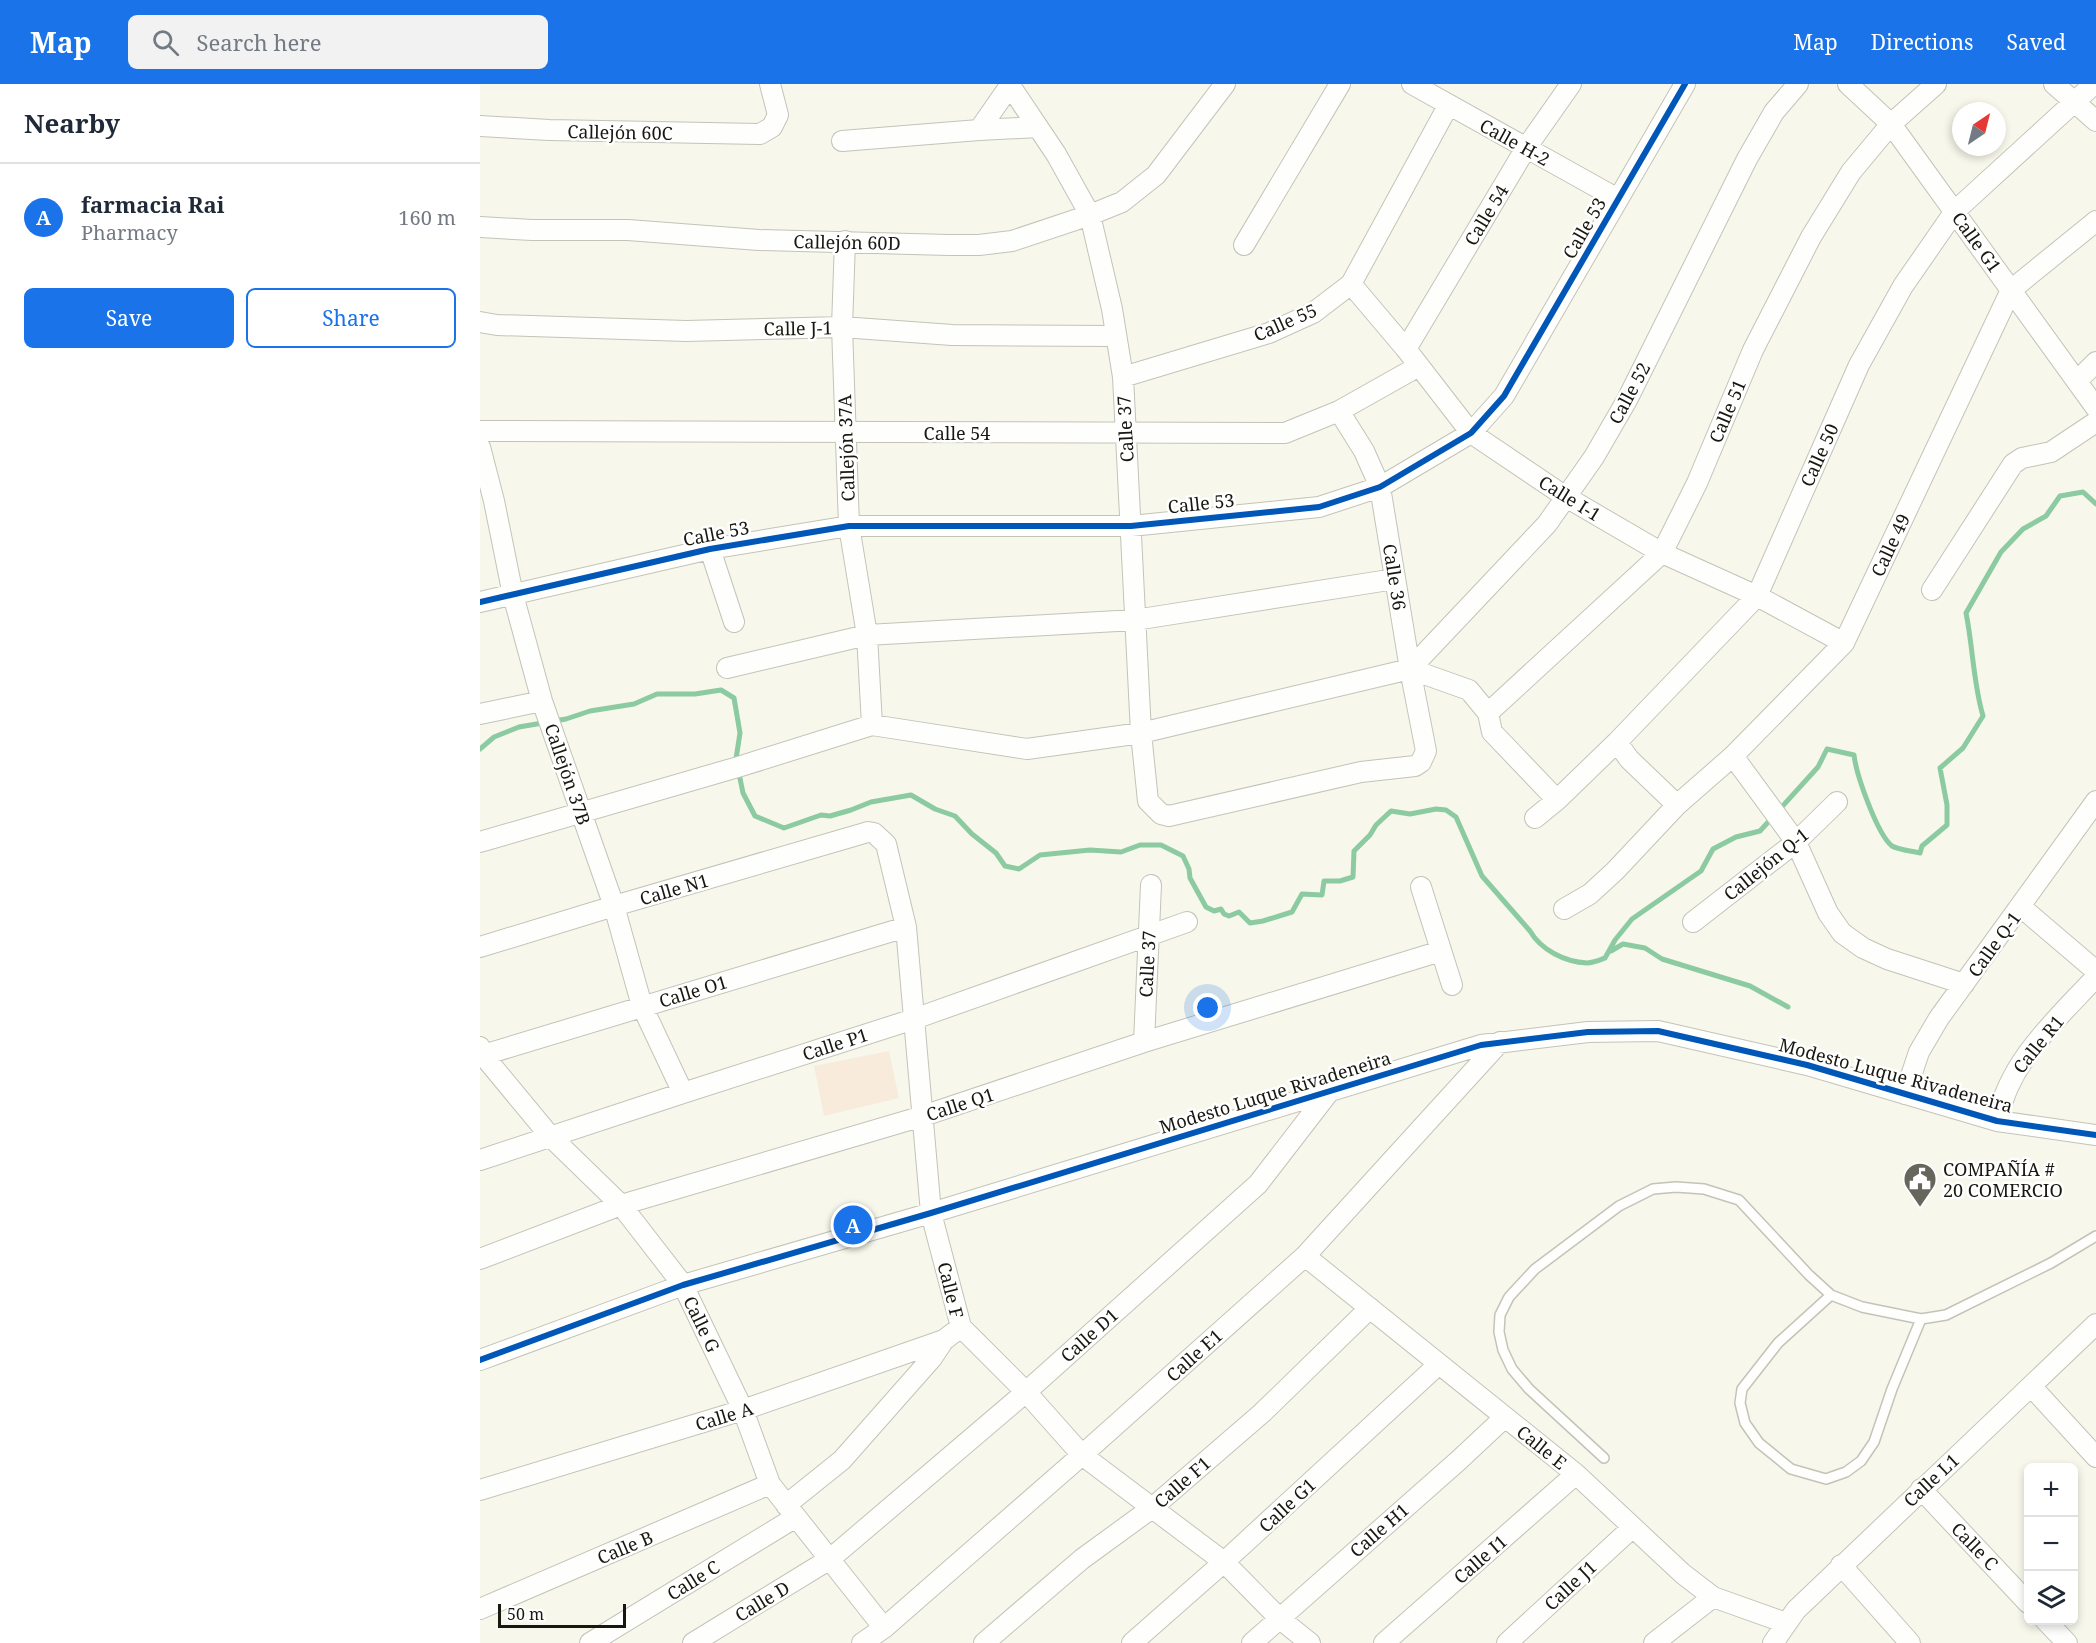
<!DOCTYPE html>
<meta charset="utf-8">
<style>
body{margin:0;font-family:"Noto Serif",serif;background:#f2f2f3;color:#1f2937}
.controls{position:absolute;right:18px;bottom:18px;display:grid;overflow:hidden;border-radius:9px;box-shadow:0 3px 9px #0003}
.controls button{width:54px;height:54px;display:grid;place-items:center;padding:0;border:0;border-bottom:2px solid #e0e1e3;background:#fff;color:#1f2937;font:30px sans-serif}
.compass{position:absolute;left:1472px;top:18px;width:54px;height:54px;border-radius:50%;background:#fff;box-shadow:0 3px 9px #0003;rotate:35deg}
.scale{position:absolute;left:18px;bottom:15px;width:128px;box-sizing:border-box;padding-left:6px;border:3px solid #181810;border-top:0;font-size:16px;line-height:21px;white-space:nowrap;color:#181810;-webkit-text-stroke:4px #fff;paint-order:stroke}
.you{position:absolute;left:728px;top:924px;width:21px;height:21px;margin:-15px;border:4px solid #fff;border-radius:50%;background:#1a73e8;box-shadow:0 0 0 9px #1a73e833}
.badge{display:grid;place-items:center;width:39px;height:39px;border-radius:50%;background:#1a73e8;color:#fff;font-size:20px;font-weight:700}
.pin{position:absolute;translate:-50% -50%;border:3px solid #fff;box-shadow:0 2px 6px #0006}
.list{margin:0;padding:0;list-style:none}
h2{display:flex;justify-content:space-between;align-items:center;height:78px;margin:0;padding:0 24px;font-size:26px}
h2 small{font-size:20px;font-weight:400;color:#747a83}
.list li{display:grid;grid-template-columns:39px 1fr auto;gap:18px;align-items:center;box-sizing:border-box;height:108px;padding:0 24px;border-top:2px solid #e0e1e3}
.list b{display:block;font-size:22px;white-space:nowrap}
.list p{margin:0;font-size:20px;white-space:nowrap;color:#747a83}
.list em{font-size:20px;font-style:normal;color:#747a83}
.actions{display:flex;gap:12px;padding:18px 24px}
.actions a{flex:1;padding:14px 0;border:2px solid #1a73e8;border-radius:9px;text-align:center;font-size:21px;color:#1a73e8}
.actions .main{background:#1a73e8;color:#fff}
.icon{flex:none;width:33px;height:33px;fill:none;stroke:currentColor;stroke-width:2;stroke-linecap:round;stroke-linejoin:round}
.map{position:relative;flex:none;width:1616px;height:1559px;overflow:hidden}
header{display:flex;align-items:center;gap:36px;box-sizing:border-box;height:84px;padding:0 30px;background:#1a73e8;color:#fff}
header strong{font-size:28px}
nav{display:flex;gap:33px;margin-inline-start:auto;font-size:21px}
.search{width:420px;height:54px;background:#f2f2f3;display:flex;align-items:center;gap:15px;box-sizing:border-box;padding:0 21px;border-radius:9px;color:#747a83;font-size:22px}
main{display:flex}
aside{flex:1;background:#fff}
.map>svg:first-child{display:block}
</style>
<header>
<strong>Map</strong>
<div class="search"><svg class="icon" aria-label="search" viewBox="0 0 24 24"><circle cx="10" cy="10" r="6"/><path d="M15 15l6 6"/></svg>Search here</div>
<nav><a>Map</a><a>Directions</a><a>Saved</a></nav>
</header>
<main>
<aside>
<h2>Nearby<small></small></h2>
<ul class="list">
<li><span class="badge">A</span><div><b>farmacia Rai</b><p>Pharmacy</p></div><em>160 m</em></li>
</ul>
<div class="actions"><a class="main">Save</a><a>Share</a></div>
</aside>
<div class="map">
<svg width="1616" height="1559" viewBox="0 0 1616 1559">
<rect width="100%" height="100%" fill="#f7f7eb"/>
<!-- green -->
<path fill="#f9ebdc" d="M 409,967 L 419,1014 L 344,1032 L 334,982 Z"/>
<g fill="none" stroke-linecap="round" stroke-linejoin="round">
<!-- stream -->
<path stroke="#8ccaa1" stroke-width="5" d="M 0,665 L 14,653 L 39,643 L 86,635 L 110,627 L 154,620 L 177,610 L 215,610 L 241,606 L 254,614 L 260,649 L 256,675 L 263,709 L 275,732 L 304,744 L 341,731 L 350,732 L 371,726 L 391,718 L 431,711 L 455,725 L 475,732 L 492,750 L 516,769 L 525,782 L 539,785 L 560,771 L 610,766 L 641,768 L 660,761 L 681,761 L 703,772 L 709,785 L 710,794 L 726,823 L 734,827 L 741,825 L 744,830 L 749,832 L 759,828 L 770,839 L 783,837 L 812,828 L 822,810 L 842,811 L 844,797 L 860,797 L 873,793 L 874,767 L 890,751 L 896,741 L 911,727 L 930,730 L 956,725 L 966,726 L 976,733 L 1002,792 L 1050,847 C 1061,866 1085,878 1107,879 C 1113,879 1120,876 1125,874 L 1135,856 L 1152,835 L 1221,787 L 1233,765 L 1256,753 L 1280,747 L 1338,683 L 1347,665 L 1374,671 C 1376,690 1397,750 1412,762 C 1419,766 1432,767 1440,769 L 1442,762 L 1467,741 L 1467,721 L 1460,684 L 1483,664 L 1503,632 C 1493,598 1493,563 1486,529 L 1521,468 L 1543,445 L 1566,432 L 1580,412 L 1603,408 L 1616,420
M 1131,867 L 1143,860 L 1165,864 L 1182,875 L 1270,902 L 1308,923"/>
<!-- service casing -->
<g stroke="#c3c3b9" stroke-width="12">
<path id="service" d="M 1351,1211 L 1298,1259 L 1262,1305 L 1260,1319 L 1265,1339 L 1279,1359 L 1311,1385 L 1346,1395 L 1366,1388 L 1381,1377 L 1394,1358 L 1412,1305 L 1441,1235
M 1124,1374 L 1049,1305 L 1032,1285 L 1023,1266 L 1019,1248 L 1020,1231 L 1029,1213 L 1055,1185 L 1139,1122 L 1173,1105 L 1196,1103 L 1224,1105 L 1259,1116 L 1329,1191 L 1351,1211 L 1382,1223 L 1441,1235 L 1466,1231 L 1571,1179 L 1616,1152"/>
</g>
<!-- minor casing -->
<g stroke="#c3c3b9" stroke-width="22">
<path id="minor" d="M 529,0 L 576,70 L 610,131 L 632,225 L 643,293 L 661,649 L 668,717 L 681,730 L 689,732 L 881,688 L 935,682 L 941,678 L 946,667 L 930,585 L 900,403 L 884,367 L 859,327
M 932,0 L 1138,115
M 1368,0 L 1411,40 L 1616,324
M 1574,0 L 1616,37
M 0,42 L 69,46 L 280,50 L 292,43 L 298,31 L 290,0
M 499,46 L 558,43
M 362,57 L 499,46 L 531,0
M 0,143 L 52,146 L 148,146 L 279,156 L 469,161 L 499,161 L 532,157 L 610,131 L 642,118 L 676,91 L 745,0
M 365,157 L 362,243 L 369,442 L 387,551 L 392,641
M 764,161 L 860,0
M 871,200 L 926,265 L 991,349 L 1086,413 L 1182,469 L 1277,512 L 1364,559
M 0,238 L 17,241 L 206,247 L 362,243 L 472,251 L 636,252
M 926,265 L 1046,64 L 1091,0
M 643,293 L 789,249 L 833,229 L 871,200 L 968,22
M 1597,297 L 1616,278
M 0,347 L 805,349 L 859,327 L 939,282
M 0,363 L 14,417 L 33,511 L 62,617 L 134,822 L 162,922 L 203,1009
M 230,465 L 254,538
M 1452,506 L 1533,380 L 1542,374 L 1571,368 L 1616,338
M 0,518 L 230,465 L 369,442 L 651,442 L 839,423 L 900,403 L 991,349 L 1024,312 L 1205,0
M 247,584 L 387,551 L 655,536 L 915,495
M 930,585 L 1067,440 L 1114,373 L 1147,316 L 1267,75 L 1294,28 L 1318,0
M 1008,629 L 1182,469 L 1217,399 L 1273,266 L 1331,153 L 1371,88 L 1411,40 L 1456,0
M 0,630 L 62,617
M 1137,658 L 1149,675 L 1197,721
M 1253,672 L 1316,758 L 1348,829 L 1362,849 L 1383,864 L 1407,875 L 1484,900
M 1055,734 L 1077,716 L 1137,658 L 1277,512 L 1379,281 L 1423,202 L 1475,127 L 1614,0
M 0,758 L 258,683 L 392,641 L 547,665 L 661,649 L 930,585 L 989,606 L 1008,629 L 1012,648 L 1077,716
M 941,803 L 972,901
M 1541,823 L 1616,887
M 1084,825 L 1110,810 L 1135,787 L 1197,721 L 1253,672 L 1364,559 L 1531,206 L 1616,137
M 1213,838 L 1316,758 L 1357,718
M 0,863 L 134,822 L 388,748 L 394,749 L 406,760 L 426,843 L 451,1129 L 481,1243 L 546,1308 L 602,1371 L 744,1478 L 799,1534 L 830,1559
M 664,958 L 671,801
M 0,963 L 3,971 L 70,1052 L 141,1121 L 203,1201 L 263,1326 L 290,1400 L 404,1544
M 0,972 L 426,843
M 1425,1010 L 1439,968 L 1459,934 L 1616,717
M 1517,1037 C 1529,977 1576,936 1616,893
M 0,1076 L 203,1009 L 434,935 L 707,838
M 825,1172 L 1096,1390 L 1203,1490 L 1233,1513 L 1306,1539
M 0,1175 L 141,1121 L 443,1032 L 664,958 L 961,867
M 0,1276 L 203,1201 L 451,1129 L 1001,961 L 1108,948 L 1178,947 L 1327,981 L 1517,1037 L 1616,1051
M 1551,1302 L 1616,1373
M 1441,1405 L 1548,1519
M 0,1406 L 263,1326 L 464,1256 L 481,1243
M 306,1421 L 362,1376 L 452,1274 L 464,1256
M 1361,1481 L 1430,1559
M 0,1525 L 290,1400
M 1565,1536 L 1587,1559
M 110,1559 L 316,1433
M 213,1559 L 350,1475 L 546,1308 L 778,1100 L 849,1008
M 382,1559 L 404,1544 L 602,1371 L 825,1172 L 1020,958
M 504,1559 L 602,1475 L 672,1424 L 782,1329 L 890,1224
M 652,1559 L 744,1478 L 959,1280
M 772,1559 L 978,1377 L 1025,1333
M 904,1559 L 1096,1390
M 1027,1559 L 1152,1444
M 1174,1559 L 1233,1513
M 1293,1559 L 1316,1526 L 1616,1240"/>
</g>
<!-- service -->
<use href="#service" stroke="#fefefc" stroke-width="9"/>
<!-- minor -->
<use href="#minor" stroke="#fefefc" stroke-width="20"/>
<!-- cycleway casing -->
<g stroke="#fff" stroke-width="10">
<path id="cycleway" d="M 0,518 L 230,465 L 369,442 L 651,442 L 839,423 L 900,403 L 991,349 L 1024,312 L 1205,0
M 0,1276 L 203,1201 L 451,1129 L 1001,961 L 1108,948 L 1178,947 L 1327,981 L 1517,1037 L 1616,1051"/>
</g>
<!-- cycleway -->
<use href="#cycleway" stroke="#0057b8" stroke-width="6"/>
</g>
<!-- icons -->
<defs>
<g id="civic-pin" transform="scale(1.725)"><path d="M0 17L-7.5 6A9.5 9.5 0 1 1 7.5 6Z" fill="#66665d" stroke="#fff"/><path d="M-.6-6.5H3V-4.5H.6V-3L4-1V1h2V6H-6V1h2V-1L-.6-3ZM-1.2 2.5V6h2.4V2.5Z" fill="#fff"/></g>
</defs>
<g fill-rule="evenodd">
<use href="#civic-pin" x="1440" y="1095"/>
</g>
<g text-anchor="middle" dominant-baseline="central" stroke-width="5" stroke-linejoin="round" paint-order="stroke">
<!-- street labels -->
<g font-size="18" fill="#181810" stroke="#fff">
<text transform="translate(140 48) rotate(1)">Callejón 60C</text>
<text transform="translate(1035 58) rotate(29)">Calle H-2</text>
<text transform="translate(1006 131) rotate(-59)">Calle 54</text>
<text transform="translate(1104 144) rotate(-60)">Calle 53</text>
<text transform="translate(367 158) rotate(1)">Callejón 60D</text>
<text transform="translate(1497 158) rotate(54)">Calle G1</text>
<text transform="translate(805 238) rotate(-24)">Calle 55</text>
<text transform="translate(318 244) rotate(-1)">Calle J-1</text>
<text transform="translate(1149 309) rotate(-62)">Calle 52</text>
<text transform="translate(1247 327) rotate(-67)">Calle 51</text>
<text transform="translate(645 345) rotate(-93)">Calle 37</text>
<text x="477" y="349">Calle 54</text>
<text transform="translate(366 364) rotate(-92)">Callejón 37A</text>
<text transform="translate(1339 371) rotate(-66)">Calle 50</text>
<text transform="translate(1090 414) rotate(32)">Calle I-1</text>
<text transform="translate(721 419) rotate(-6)">Calle 53</text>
<text transform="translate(236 449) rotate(-11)">Calle 53</text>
<text transform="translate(1410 461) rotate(-65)">Calle 49</text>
<text transform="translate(915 493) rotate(81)">Calle 36</text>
<text transform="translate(88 690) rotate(71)">Callejón 37B</text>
<text transform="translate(1286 780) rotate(-39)">Callejón Q-1</text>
<text transform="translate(194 805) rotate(-16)">Calle N1</text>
<text transform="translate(1514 860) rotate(-54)">Calle Q-1</text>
<text transform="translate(667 880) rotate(-87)">Calle 37</text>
<text transform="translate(213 907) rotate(-17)">Calle O1</text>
<text transform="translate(355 960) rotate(-18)">Calle P1</text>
<text transform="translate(1558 960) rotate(-51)">Calle R1</text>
<text transform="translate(1416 991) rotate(15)">Modesto Luque Rivadeneira</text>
<text transform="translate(795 1008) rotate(-17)">Modesto Luque Rivadeneira</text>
<text transform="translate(480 1020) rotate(-18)">Calle Q1</text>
<text transform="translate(471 1206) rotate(76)">Calle F</text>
<text transform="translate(222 1240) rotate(64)">Calle G</text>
<text transform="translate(609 1251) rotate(-42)">Calle D1</text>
<text transform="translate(714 1271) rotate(-42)">Calle E1</text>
<text transform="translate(244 1332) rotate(-17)">Calle A</text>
<text transform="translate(1062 1363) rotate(39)">Calle E</text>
<text transform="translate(1451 1396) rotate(-43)">Calle L1</text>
<text transform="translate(702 1398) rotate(-41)">Calle F1</text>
<text transform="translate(807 1421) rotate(-43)">Calle G1</text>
<text transform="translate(899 1446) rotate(-41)">Calle H1</text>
<text transform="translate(1495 1462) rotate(46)">Calle C</text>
<text transform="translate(145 1463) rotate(-23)">Calle B</text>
<text transform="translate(1000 1475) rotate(-41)">Calle I1</text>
<text transform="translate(213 1496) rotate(-32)">Calle C</text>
<text transform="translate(1090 1501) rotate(-43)">Calle J1</text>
<text transform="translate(282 1517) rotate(-31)">Calle D</text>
</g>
<!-- poi labels -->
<g font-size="18" fill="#181810" stroke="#fff" text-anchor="start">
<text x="1463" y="1085">COMPAÑÍA #<tspan x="1463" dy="21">20 COMERCIO</tspan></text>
</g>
</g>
</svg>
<div class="controls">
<button>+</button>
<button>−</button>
<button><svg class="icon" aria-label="layers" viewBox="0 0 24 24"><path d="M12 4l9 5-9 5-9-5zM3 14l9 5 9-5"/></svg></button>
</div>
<svg class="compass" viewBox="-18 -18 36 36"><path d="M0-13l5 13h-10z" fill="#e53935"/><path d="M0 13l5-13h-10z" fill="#747a83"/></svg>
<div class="scale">50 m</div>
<div class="you"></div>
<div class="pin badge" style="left:373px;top:1141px">A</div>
</div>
</main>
